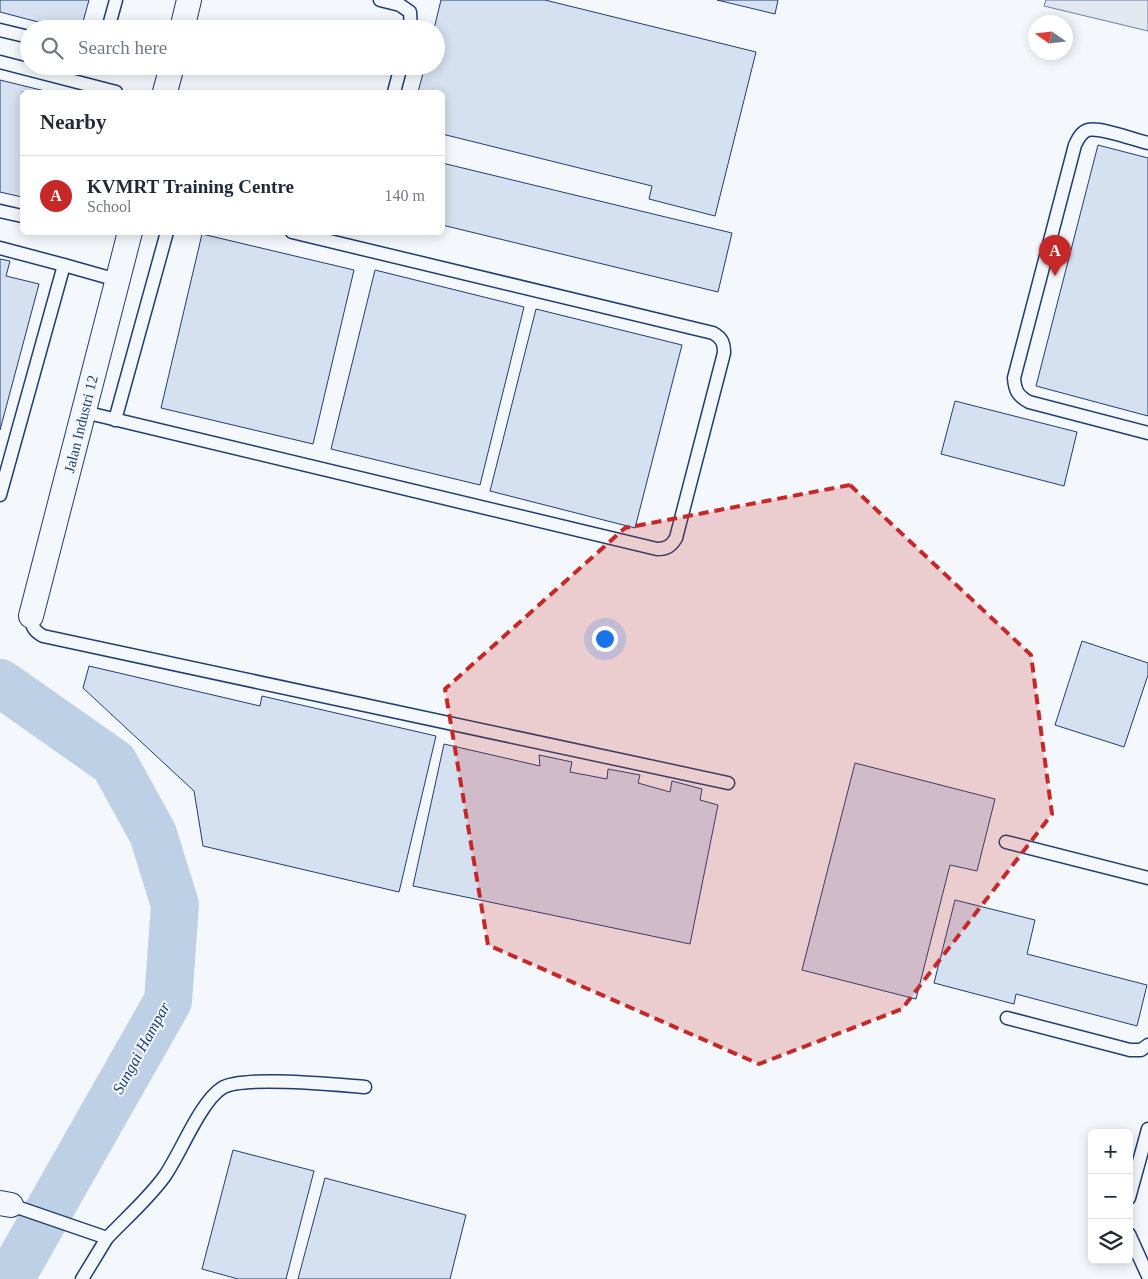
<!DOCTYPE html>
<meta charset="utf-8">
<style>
body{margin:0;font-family:Georgia,serif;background:#f6f6f7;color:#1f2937}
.controls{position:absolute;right:15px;bottom:15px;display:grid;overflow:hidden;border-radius:8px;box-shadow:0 2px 12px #0003}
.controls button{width:45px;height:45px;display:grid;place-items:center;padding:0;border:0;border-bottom:1px solid #e0e1e3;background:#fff;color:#1f2937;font:25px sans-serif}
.compass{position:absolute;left:1028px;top:15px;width:45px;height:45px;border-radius:50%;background:#fff;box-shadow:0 2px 12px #0003;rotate:284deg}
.you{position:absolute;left:604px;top:638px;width:18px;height:18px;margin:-12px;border:4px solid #fff;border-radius:50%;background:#1a73e8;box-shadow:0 0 0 8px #1a73e833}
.badge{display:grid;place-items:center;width:32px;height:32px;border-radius:50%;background:#c62828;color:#fff;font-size:16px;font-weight:700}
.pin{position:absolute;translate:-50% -41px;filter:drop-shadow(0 1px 2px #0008)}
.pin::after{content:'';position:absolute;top:26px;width:18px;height:15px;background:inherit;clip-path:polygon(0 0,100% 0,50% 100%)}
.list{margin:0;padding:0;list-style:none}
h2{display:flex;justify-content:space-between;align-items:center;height:65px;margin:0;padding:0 20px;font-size:21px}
h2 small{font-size:16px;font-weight:400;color:#747a83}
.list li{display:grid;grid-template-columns:32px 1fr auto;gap:15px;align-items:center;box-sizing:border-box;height:80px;padding:0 20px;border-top:1px solid #e0e1e3}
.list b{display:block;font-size:19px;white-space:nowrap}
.list p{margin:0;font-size:16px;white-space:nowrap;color:#747a83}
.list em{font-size:16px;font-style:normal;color:#747a83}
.icon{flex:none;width:28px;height:28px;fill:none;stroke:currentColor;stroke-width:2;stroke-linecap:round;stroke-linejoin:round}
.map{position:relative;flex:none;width:1148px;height:1279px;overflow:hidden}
.search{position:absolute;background:#fff;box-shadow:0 2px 12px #0003;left:20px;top:20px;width:425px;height:55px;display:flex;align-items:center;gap:12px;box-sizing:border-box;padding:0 18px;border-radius:28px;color:#747a83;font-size:19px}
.panel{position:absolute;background:#fff;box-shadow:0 2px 12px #0003;left:20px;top:90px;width:425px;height:145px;border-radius:8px}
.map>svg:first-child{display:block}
</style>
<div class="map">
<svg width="1148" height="1279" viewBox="0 0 1148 1279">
<rect width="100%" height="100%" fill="#f4f7fb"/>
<!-- parking -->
<path fill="#e3e8f0" stroke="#687fa3" d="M 1046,0 L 1148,0 L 1148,31 L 1044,6 Z"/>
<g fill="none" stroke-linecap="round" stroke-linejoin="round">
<!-- river -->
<path stroke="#bed0e5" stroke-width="48" d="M 0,683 L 114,763 L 153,834 L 175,905 L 168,1001 L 10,1279"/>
</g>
<!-- building -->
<path fill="#d5e0f0" stroke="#1d3f73" d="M 0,0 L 89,0 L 81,29 L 65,29 L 0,12 Z
M 441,0 L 545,0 L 756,52 L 715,216 L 649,199 L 652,186 L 442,134 L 442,92 L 418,92 L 425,66 L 436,66 L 436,29 L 434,29 Z
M 717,0 L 778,0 L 775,14 Z
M 0,80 L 49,92 L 22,92 L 22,197 L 0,192 Z
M 1098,145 L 1148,158 L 1148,416 L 1036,386 Z
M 442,163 L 732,233 L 718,292 L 442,225 Z
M 202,234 L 354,270 L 313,444 L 161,408 Z
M 0,259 L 10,261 L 6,276 L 39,284 L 0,430 Z
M 375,270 L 524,307 L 480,485 L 331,449 Z
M 536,309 L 682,345 L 635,528 L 490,491 Z
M 955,401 L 1077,432 L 1064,486 L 941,454 Z
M 1082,641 L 1148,663 L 1148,675 L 1124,747 L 1055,725 Z
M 89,666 L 260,706 L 262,696 L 436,736 L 399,892 L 203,846 L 194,791 L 83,688 Z
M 444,744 L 540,766 L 539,755 L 572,762 L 570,772 L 607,779 L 608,769 L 640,775 L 638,783 L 670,792 L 672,781 L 702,789 L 700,800 L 718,805 L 690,944 L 413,886 Z
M 855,763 L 995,799 L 977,871 L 950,865 L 916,999 L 802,970 Z
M 955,900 L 1035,920 L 1027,954 L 1147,985 L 1137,1026 L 1016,994 L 1014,1004 L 934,983 Z
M 233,1150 L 314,1171 L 286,1279 L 238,1279 L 202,1269 Z
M 325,1178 L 466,1215 L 450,1279 L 298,1279 Z"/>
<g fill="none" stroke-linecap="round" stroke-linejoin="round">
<!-- service casing -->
<g stroke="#1d3f73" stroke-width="15">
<path id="service" d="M 380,0 L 400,5 L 410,12 L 411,29
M 108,29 L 116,0
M 0,30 L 29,37
M 0,62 L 116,92
M 394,92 L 401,66
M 1148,143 C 1135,140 1100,127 1088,130 C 1081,132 1078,139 1075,145 L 1014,378 C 1015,391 1018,396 1029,402 L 1148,433
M 0,211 L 22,216
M 0,248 L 64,265 L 0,495
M 64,265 L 117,280
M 84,412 L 657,549 C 667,549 671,546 676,538 L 724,353 C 724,343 722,338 713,333 L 292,232
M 115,420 L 167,232
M 31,616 C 31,626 34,631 43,636 L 728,783
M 1006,842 L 1148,878
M 1007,1018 L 1130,1050 L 1141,1050 L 1148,1045
M 1129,1198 L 1148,1129
M 11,1205 L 107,1238 C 126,1218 148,1199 164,1177 C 181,1153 200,1102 222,1088 C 242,1075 338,1085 365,1087
M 1129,1234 L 1148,1276
M 82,1279 L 107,1238"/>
</g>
<!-- minor casing -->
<g stroke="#1d3f73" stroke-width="26">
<path id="minor" d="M 182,29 L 189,0
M 165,92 L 172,66
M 31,616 L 130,232
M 0,1203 L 11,1205"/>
</g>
<!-- service -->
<use href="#service" stroke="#f4f7fb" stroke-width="12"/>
<!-- minor -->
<use href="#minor" stroke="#f4f7fb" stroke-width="24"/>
</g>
<!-- marked area -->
<path fill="#c62828" fill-opacity="0.2" stroke="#c62828" stroke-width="4" stroke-dasharray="10 6" stroke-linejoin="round" d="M 850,485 L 1031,655 L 1052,814 L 902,1009 L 759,1064 L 488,945 L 445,689 L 625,528 Z"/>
<g text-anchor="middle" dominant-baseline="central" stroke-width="4" stroke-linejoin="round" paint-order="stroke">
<!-- street labels -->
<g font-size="15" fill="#1d3f73" stroke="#f4f7fb">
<text transform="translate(81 424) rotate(-76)">Jalan Industri 12</text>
</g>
<!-- water labels -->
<g font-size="16" font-style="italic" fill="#1d3f73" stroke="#f4f7fb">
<text transform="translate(141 1048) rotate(-61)">Sungai Hampar</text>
</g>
</g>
</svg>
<div class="controls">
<button>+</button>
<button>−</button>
<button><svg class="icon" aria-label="layers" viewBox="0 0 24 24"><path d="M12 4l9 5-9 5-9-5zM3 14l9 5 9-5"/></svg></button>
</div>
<svg class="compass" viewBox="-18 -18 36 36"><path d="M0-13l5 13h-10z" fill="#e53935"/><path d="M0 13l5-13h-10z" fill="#747a83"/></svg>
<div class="you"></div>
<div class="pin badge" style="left:1055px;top:276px">A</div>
<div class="search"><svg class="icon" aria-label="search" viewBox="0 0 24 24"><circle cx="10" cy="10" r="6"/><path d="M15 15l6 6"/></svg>Search here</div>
<section class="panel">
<h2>Nearby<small></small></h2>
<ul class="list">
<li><span class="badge">A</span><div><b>KVMRT Training Centre</b><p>School</p></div><em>140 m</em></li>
</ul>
</section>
</div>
